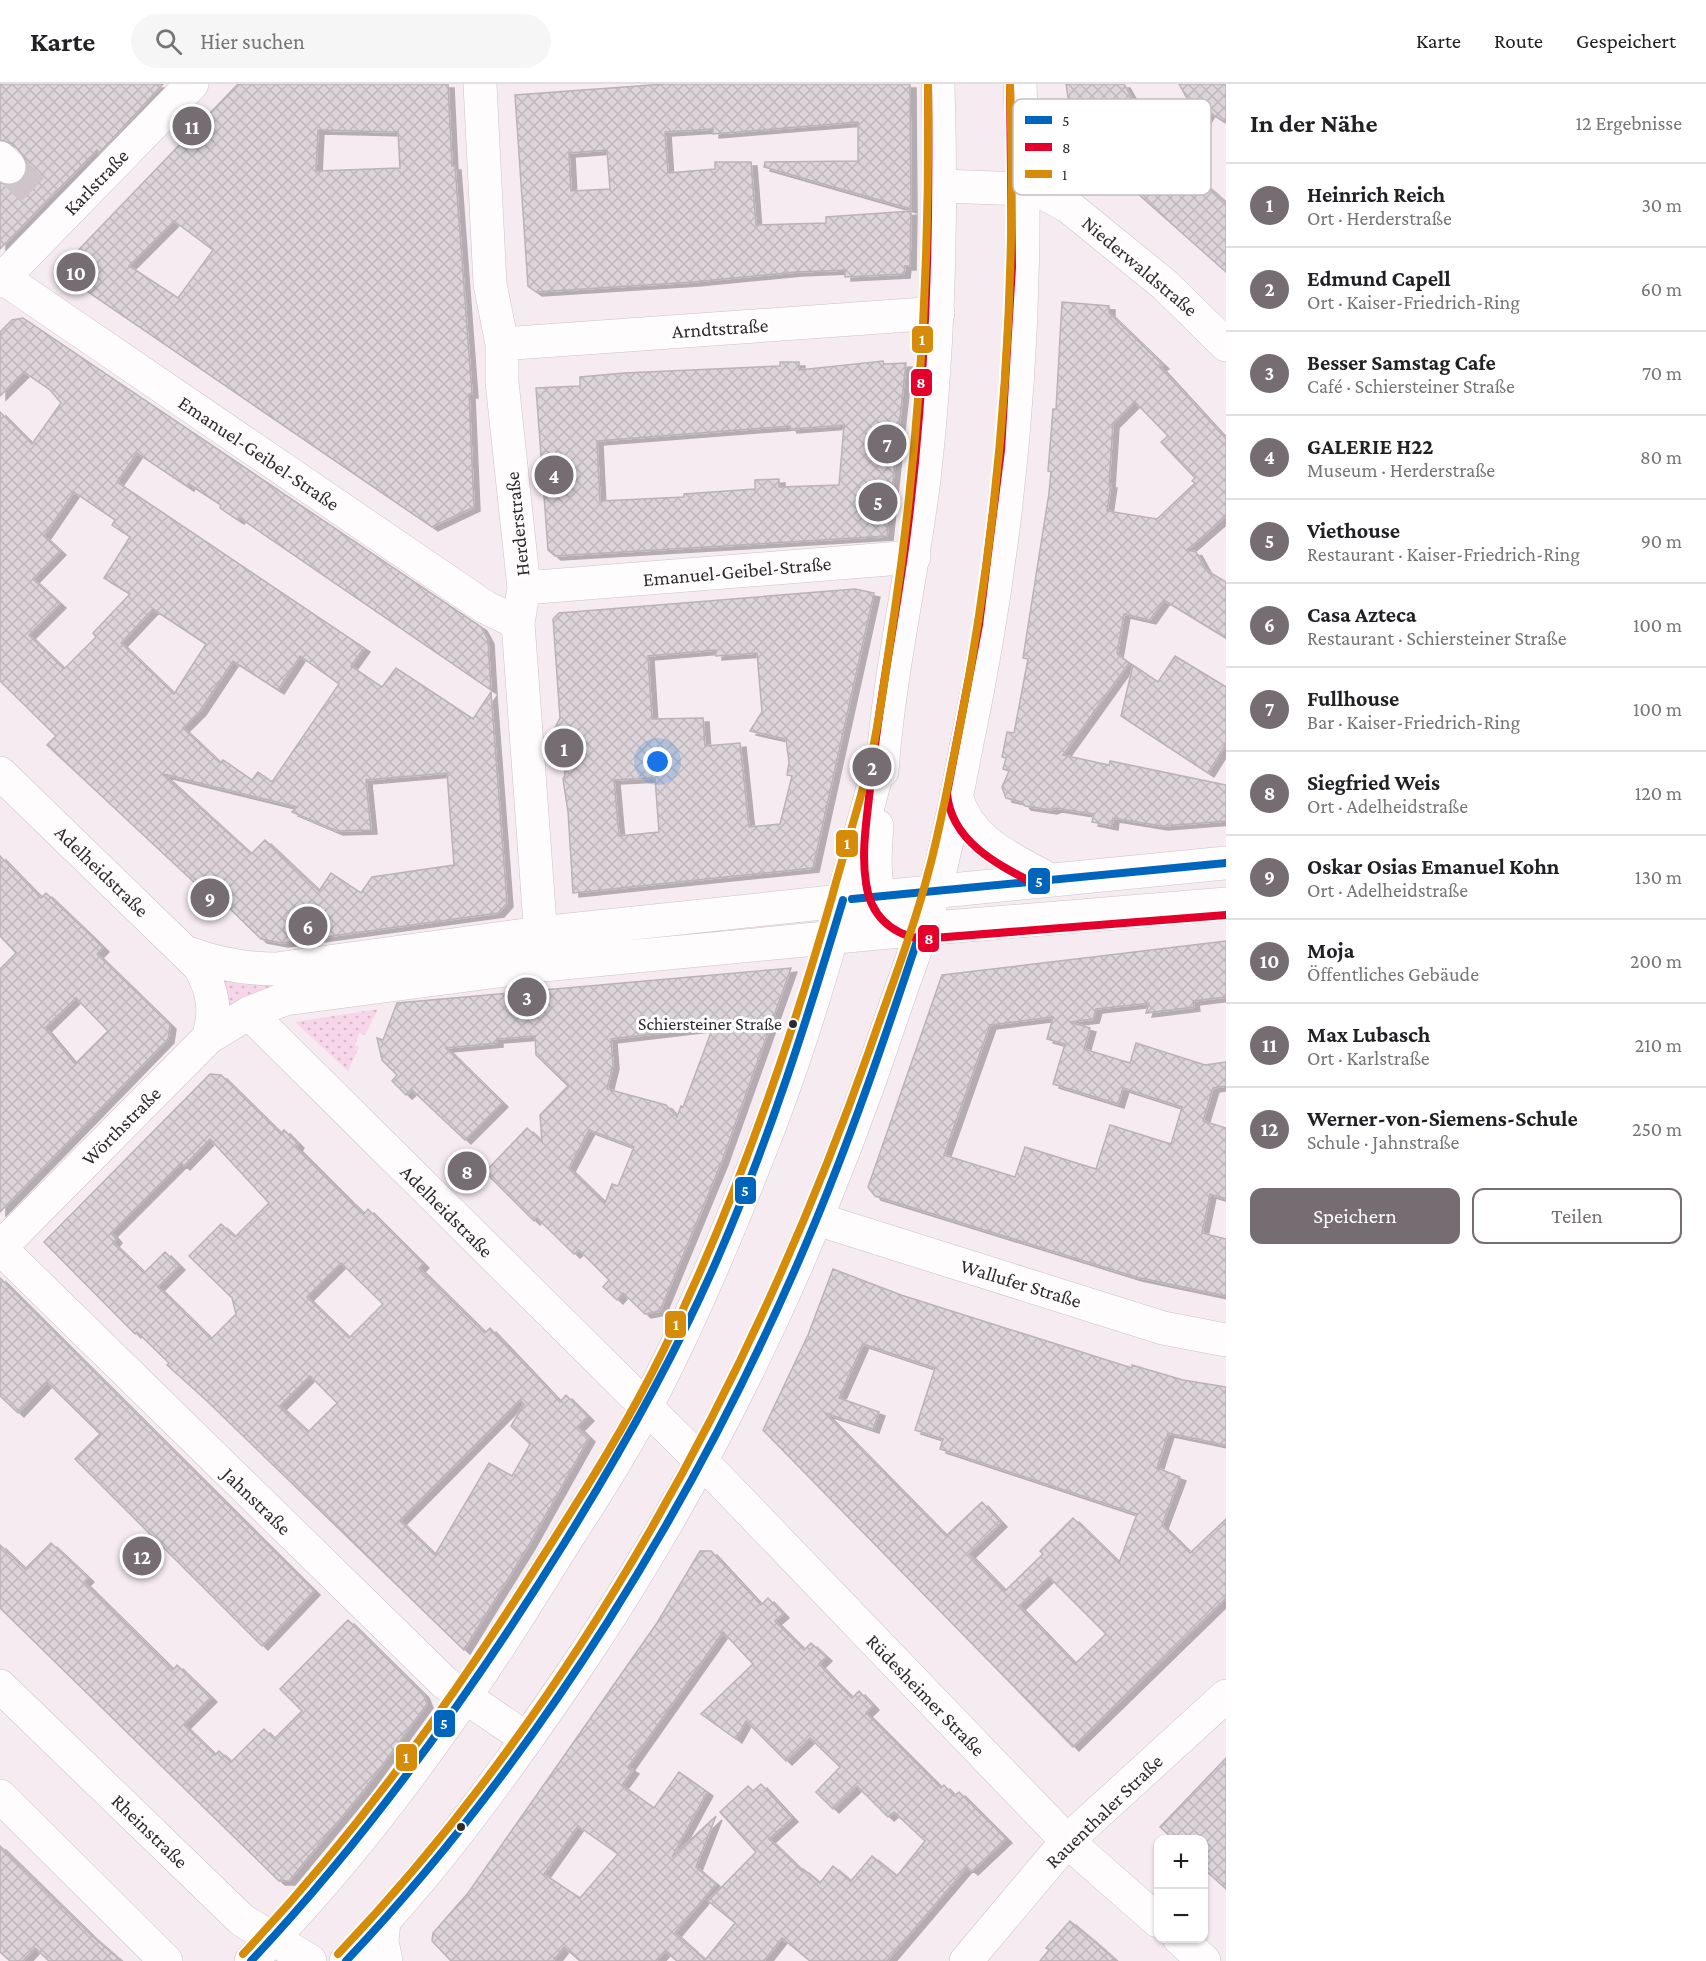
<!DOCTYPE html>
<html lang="de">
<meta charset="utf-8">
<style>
body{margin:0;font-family:"Crimson Pro",serif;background:#f6f6f6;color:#202124}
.controls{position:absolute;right:18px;bottom:18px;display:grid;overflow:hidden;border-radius:12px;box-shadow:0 2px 4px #0004}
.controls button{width:54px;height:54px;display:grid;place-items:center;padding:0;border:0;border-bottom:2px solid #e0e0e0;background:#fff;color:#202124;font:30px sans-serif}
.you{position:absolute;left:658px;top:678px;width:21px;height:21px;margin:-15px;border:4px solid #fff;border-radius:50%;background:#1a73e8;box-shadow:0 0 0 9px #1a73e833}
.badge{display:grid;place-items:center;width:39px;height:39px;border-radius:50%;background:#756d72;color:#fff;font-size:20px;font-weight:700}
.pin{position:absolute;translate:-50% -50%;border:3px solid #fff;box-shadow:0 2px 6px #0006}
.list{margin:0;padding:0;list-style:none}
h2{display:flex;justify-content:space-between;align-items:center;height:78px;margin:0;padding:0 24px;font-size:26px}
h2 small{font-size:20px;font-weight:400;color:#757577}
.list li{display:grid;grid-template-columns:39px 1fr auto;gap:18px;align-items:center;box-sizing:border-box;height:84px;padding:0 24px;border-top:2px solid #e0e0e0}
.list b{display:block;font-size:22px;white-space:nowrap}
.list p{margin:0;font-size:20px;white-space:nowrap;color:#757577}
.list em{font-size:20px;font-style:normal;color:#757577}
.actions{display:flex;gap:12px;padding:18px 24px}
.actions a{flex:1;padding:14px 0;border:2px solid #756d72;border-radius:12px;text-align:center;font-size:21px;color:#756d72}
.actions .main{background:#756d72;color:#fff}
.icon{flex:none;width:33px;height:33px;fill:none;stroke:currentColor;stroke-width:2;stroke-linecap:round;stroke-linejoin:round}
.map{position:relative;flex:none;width:1226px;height:1877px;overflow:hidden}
header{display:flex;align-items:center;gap:36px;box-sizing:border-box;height:84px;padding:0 30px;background:#fff;border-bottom:2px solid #e0e0e0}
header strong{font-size:28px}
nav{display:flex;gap:33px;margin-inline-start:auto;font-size:21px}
.search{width:420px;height:54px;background:#f6f6f6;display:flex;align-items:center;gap:15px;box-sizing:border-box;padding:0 21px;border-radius:33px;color:#757577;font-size:22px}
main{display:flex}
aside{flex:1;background:#fff}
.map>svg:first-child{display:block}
</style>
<header>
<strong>Karte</strong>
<div class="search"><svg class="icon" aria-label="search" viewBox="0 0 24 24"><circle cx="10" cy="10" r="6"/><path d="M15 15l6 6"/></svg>Hier suchen</div>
<nav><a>Karte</a><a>Route</a><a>Gespeichert</a></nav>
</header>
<main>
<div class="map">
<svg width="1226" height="1877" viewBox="0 0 1226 1877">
<defs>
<pattern id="grass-dots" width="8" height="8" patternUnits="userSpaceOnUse" patternTransform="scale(1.5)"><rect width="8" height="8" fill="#f8d6e9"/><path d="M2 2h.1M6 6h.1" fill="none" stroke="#d5b8c8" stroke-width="1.8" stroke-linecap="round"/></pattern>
<pattern id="building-cross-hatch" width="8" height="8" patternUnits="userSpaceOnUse" patternTransform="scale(1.5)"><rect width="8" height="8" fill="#dcd4d8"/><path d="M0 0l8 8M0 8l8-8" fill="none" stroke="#bdb6ba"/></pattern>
<filter id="shadow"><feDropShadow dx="6" dy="4" stdDeviation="0" flood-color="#0004"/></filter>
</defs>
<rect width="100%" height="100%" fill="#f6ebf1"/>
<!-- grass -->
<path fill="url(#grass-dots)" d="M 218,891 L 271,893 L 277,911 L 227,933 Z
M 378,925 L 365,951 L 359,949 L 355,961 L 359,963 L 348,987 L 295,938 Z"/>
<!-- building -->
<path fill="url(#building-cross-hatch)" stroke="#bbb2b7" stroke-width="1.5" fill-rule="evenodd" filter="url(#shadow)" d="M 0,0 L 163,0 L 99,69 L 97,66 L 0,165 L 0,99 L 14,101 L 23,96 L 27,87 L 27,78 L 22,70 L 13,60 L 0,56 Z
M 238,0 L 448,0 L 452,82 L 455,82 L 472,310 L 469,310 L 474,423 L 432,443 L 65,192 L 65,180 ZM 318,46 L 398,48 L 400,84 L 316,87 ZM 174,137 L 213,166 L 178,214 L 129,182 Z
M 665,0 L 910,0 L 911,125 L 764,83 L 765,78 L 858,77 L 858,38 L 713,50 L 713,45 L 665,48 L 668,89 L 715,85 L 715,78 L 751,78 L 756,141 L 826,139 L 826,133 L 911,127 L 910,182 L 905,182 L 904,190 L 845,193 L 845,186 L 796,188 L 693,198 L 536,208 L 528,202 L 515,11 ZM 607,66 L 610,105 L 571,107 L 569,69 Z
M 1066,0 L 1124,0 L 1150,46 L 1184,76 L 1182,80 L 1226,119 L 1226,188 L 1092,69 L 1072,39 Z
M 1179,0 L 1226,0 L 1226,39 L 1209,28 L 1202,41 Z
M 1062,218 L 1109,222 L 1109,229 L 1163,281 L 1160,283 L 1226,355 L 1226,432 L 1187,466 L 1196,468 L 1206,486 L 1226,498 L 1226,554 L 1164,516 L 1150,536 L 1124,530 L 1117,570 L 1129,579 L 1063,671 L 1109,681 L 1110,677 L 1226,701 L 1226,737 L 1162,742 L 1113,734 L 1112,742 L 1092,738 L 1094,730 L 1056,724 L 1051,726 L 1025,722 L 1022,718 L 1006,714 L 1002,703 L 1009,687 L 1003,685 L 1006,674 L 1002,673 L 1007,648 L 1014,649 L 1028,575 L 1023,574 L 1049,409 L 1051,388 L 1048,387 L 1053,325 L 1056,325 ZM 1135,318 L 1168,352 L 1161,358 L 1195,394 L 1192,397 L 1195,399 L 1157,435 L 1107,427 L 1111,400 L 1109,400 L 1113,340 Z
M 23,234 L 481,543 L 488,556 L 491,606 L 240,434 L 238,436 L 220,424 L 221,421 L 189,400 L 188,403 L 137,369 L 117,398 L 364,564 L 351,582 L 382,603 L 396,584 L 473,635 L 491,608 L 507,819 L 498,829 L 282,859 L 261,855 L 216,811 L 212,815 L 47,661 L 56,652 L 0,597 L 0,328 L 32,360 L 61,319 L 50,306 L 24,288 L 0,312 L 0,248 L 12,236 ZM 74,408 L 115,436 L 112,441 L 130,453 L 104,494 L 130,510 L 93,549 L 96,553 L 64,585 L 29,551 L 60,520 L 33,495 L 60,467 L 44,452 ZM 153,525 L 206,560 L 174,610 L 121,559 ZM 300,572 L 339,600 L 272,698 L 258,688 L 252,696 L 223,676 L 220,679 L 183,644 L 200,627 L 233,577 L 278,606 ZM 447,689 L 454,781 L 372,793 L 361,809 L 331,789 L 319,807 L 265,756 L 251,770 L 163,690 L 297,723 L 292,728 L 337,747 L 371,746 L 366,696 Z
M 883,277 L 884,280 L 906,279 L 887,452 L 555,472 L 548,466 L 536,304 L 580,302 L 580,293 L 624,289 L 780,282 L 780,278 L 799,278 L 799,286 ZM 844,341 L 839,401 L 779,403 L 779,395 L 755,396 L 755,405 L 684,410 L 684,413 L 600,417 L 597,357 L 790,342 L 791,345 Z
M 855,505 L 874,509 L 813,784 L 573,809 L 568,728 L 563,695 L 565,691 L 563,655 L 555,644 L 560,634 L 553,535 L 559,529 ZM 716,566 L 716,572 L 757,569 L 762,628 L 750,647 L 786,655 L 789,678 L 787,691 L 792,692 L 780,740 L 749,743 L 740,659 L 705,662 L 703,634 L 652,635 L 648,572 ZM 655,694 L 659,748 L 619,752 L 614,696 Z
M 1175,572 L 1226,603 L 1226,660 L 1208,689 L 1121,632 L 1133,581 L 1158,598 Z
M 0,772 L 41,814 L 46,809 L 87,848 L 103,864 L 97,870 L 170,941 L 168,955 L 0,1128 L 0,885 L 16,869 L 0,852 ZM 76,914 L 108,947 L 75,980 L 45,944 Z
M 1226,857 L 1226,913 L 1193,917 L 1194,923 L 1146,929 L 1149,919 L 1096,925 L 1093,935 L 1070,938 L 1090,944 L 1084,965 L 1130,979 L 1136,959 L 1205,981 L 1226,978 L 1226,1002 L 1213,1004 L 1203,1037 L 1226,1044 L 1226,1115 L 1210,1110 L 1202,1149 L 1226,1155 L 1226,1212 L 1136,1193 L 875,1112 L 868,1103 L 942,891 ZM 1053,933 L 1047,955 L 1065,960 L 1053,1000 L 1118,1020 L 1123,1004 L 1182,1023 L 1171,1060 L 1110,1041 L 1096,1085 L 1025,1063 L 1015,1093 L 944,1071 L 990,941 Z
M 791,884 L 722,1077 L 660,1227 L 645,1230 L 623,1209 L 617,1216 L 603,1203 L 609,1196 L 579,1166 L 574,1170 L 537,1134 L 534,1137 L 485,1088 L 527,1044 L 542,1058 L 540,1031 L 568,1002 L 536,971 L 535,952 L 497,955 L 497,959 L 446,964 L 502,1019 L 465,1056 L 412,1006 L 406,1011 L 392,997 L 397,991 L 382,976 L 377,954 L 383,956 L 397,919 ZM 713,943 L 683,1023 L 681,1022 L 677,1033 L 666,1021 L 607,1005 L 613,981 L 611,955 ZM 589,1046 L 634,1063 L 618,1102 L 612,1100 L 605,1119 L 569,1084 Z
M 210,990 L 221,991 L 281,1050 L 284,1046 L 298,1060 L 296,1063 L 349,1116 L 364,1130 L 368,1125 L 423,1180 L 419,1184 L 485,1249 L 490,1244 L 560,1318 L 566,1311 L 588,1333 L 578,1343 L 589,1354 L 529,1461 L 464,1566 L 207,1317 L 167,1281 L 169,1279 L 137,1248 L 135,1250 L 44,1158 ZM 210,1055 L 269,1119 L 235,1153 L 221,1140 L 189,1172 L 232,1214 L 236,1230 L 211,1255 L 158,1203 L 179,1182 L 165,1168 L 144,1189 L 113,1159 L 116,1155 L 111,1149 L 181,1079 L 184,1082 ZM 341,1179 L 383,1220 L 349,1254 L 307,1213 ZM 310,1292 L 337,1319 L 308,1348 L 280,1322 ZM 520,1316 L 524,1320 L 511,1342 L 530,1360 L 512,1392 L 489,1379 L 435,1471 L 400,1437 Z
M 833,1185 L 901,1211 L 1132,1284 L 1132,1281 L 1183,1296 L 1226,1303 L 1226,1361 L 1168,1349 L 1157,1384 L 1180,1393 L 1162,1441 L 1190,1469 L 1226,1435 L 1226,1514 L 1073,1663 L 763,1346 L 808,1251 ZM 863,1260 L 935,1284 L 915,1346 L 943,1355 L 940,1365 L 1137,1430 L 1119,1479 L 1073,1434 L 1040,1467 L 1043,1470 L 1005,1507 L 969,1470 L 1001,1439 L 982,1418 L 946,1452 L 825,1329 L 873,1345 L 879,1328 L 839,1314 ZM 1049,1493 L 1106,1550 L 1075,1580 L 1019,1522 Z
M 0,1194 L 314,1507 L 262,1562 L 75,1375 L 100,1350 L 47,1298 L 18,1329 L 0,1312 Z
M 51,1459 L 88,1494 L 84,1498 L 173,1586 L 177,1581 L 211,1614 L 184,1641 L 215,1671 L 219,1667 L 231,1678 L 264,1645 L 274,1655 L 302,1627 L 280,1605 L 348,1536 L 423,1610 L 427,1620 L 365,1705 L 289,1797 L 279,1797 L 0,1524 L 0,1461 L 25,1485 Z
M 700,1467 L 711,1467 L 761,1521 L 768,1514 L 783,1530 L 775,1537 L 804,1566 L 811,1559 L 826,1573 L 819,1580 L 833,1595 L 852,1614 L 859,1607 L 873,1622 L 866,1629 L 941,1704 L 944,1701 L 954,1712 L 959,1708 L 1006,1755 L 972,1787 L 967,1783 L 887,1877 L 810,1877 L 782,1854 L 764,1877 L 677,1877 L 665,1867 L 656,1877 L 580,1877 L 564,1863 L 553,1877 L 451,1877 L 432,1857 L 433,1849 L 468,1809 L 557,1682 L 657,1539 ZM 723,1548 L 753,1580 L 701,1630 L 736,1655 L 746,1637 L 786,1677 L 810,1654 L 840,1683 L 816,1708 L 833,1725 L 857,1702 L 888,1733 L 894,1728 L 925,1757 L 897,1792 L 872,1772 L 851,1797 L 833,1782 L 820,1799 L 803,1785 L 802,1787 L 769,1755 L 792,1734 L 761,1700 L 753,1707 L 748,1702 L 720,1728 L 756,1768 L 708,1817 L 735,1839 L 705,1876 L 675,1849 L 716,1800 L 696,1783 L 716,1732 L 672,1773 L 707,1708 L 679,1688 L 654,1724 L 622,1701 L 633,1686 L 628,1683 ZM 578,1742 L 618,1770 L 580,1814 L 544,1790 Z
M 1226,1674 L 1226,1805 L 1203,1784 L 1203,1755 L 1173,1755 L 1160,1743 Z
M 0,1762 L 91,1851 L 121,1877 L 49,1877 L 35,1864 L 23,1877 L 10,1877 L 0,1868 Z
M 1070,1837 L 1095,1858 L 1116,1877 L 1040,1877 L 1049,1866 L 1046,1864 Z"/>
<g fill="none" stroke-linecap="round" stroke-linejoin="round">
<!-- minor-tunnel -->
<path stroke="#cec4ca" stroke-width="33" stroke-dasharray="33 16" stroke-linecap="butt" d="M 9,83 L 45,118"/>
<!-- minor casing -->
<g stroke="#cbc2c7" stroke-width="34">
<path id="minor" d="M 480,0 L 490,200 L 502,260 L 502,298 L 524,504 L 518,539 L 543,881
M 0,74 L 9,83
M 941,102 L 1022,105 L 1042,108 L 1069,123 L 1165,201 L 1226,261
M 3,194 L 485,523 L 518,539
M 0,197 L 192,0
M 502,260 L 938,229
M 524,504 L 914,473
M 0,689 L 200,883 C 213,908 217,927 208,954
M 188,869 C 217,880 245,885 276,885 L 540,849 L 870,814
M 249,929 L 718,1394 L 1067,1757 L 1158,1837
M 817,1135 L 1163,1244 L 1226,1256
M 0,1164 L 208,954 L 249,929 L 285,915 L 543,881 L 921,845
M 0,1164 L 445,1599 L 527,1655
M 1179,1854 L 1204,1877
M 966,1877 L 1067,1757 L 1226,1612"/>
</g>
<!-- major casing -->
<g stroke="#cbc2c7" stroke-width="34">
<path id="major" d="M 882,687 C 889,590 912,492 924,395 C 939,264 942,132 938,0
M 956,712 C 970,759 1011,774 1050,796
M 877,742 C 874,783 868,837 921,845 L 1226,820
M 861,823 L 880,813 L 1226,779
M 0,1602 L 242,1836 L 310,1877
M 0,1712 L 166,1877
M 384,1838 L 382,1857 L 386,1877
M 251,1877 C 365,1761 459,1629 544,1491 C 579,1434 618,1378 648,1319 C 696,1227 736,1130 773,1033 C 818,914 849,790 883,667
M 346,1877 C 428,1794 497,1699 563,1603 C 705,1397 813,1169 892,932 C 906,890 923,848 935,805 C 948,759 957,711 966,664 C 1012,447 1031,222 1020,0"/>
</g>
<!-- minor -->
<use href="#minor" stroke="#fefcfd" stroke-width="33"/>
<!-- major -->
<use href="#major" stroke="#fefcfd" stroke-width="33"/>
<!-- bus-1 casing -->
<g stroke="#fff" stroke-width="12">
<path id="bus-1" d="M 852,815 L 1226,779
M 251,1877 C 371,1749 472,1608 565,1458 C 622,1366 676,1271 719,1171 C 769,1056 807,936 843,816
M 346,1877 C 539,1673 696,1418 806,1160 C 850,1057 886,951 921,845"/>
</g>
<!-- bus-2 casing -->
<g stroke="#fff" stroke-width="12">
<path id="bus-2" d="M 928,0 C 930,153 926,305 906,457 C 895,539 878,621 870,704 C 867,735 861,767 866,799 C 870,830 890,850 921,855 L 1226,831
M 1010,0 L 1012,183 L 1001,366 L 979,541 L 947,709 C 951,761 1005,784 1045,805"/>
</g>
<!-- bus-3 casing -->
<g stroke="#fff" stroke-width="12">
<path id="bus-3" d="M 243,1870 C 357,1749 452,1617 540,1477 C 584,1408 628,1339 664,1265 C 735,1121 788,967 832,813 C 845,763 862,714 873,664 C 882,621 887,576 894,532 C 920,356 930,179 928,0
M 338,1870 C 578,1618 754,1293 869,967 C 890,906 914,845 930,782 C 942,736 950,689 960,642 C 1001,429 1017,217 1010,0"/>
</g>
<!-- bus-1 -->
<use href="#bus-1" stroke="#0065bd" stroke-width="8"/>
<!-- bus-2 -->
<use href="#bus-2" stroke="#e4002b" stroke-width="8"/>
<!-- bus-3 -->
<use href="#bus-3" stroke="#d68c09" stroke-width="8"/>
</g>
<!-- markers -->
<g fill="#30292d" stroke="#fff" stroke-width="2">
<circle cx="793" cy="940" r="5"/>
<circle cx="461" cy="1743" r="5"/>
</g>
<g text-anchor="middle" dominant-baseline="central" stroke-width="6" stroke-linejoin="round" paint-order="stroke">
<!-- bus labels -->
<g font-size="18" fill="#30292d" stroke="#fff" text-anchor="end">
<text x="782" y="940">Schiersteiner Straße</text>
</g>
<!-- street labels -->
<g font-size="20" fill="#30292d" stroke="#fff">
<text transform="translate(96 98) rotate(-46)">Karlstraße</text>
<text transform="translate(1140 182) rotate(40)">Niederwaldstraße</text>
<text transform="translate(720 244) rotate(-4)">Arndtstraße</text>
<text transform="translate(259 369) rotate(34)">Emanuel-Geibel-Straße</text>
<text transform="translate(517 440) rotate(-96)">Herderstraße</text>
<text transform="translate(737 487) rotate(-5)">Emanuel-Geibel-Straße</text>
<text transform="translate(102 787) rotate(44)">Adelheidstraße</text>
<text transform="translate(121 1042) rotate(-45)">Wörthstraße</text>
<text transform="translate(447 1127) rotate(45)">Adelheidstraße</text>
<text transform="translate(1021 1199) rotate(17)">Wallufer Straße</text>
<text transform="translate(257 1417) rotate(44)">Jahnstraße</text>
<text transform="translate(926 1611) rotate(46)">Rüdesheimer Straße</text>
<text transform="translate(1104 1727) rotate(-44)">Rauenthaler Straße</text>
<text transform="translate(150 1747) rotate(44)">Rheinstraße</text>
</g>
</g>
<!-- legend -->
<rect x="1013" y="15" width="198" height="96" rx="9" fill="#fff" stroke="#c1bfc0" stroke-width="1.5"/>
<rect x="1025" y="32" width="27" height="8" fill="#0065bd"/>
<rect x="1025" y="59" width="27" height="8" fill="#e4002b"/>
<rect x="1025" y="86" width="27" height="8" fill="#d68c09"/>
<g font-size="16" fill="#30292d">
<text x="1062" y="42">5</text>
<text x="1062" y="69">8</text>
<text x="1062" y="96">1</text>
</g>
<g stroke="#fff" stroke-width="2">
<rect x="911" y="241" width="23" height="29" rx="6" fill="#d68c09"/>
<rect x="910" y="284" width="23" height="29" rx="6" fill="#e4002b"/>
<rect x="835" y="745" width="24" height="29" rx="6" fill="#d68c09"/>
<rect x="1027" y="783" width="24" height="28" rx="6" fill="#0065bd"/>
<rect x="917" y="840" width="23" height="29" rx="6" fill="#e4002b"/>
<rect x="734" y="1092" width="23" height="29" rx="6" fill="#0065bd"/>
<rect x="664" y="1226" width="23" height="29" rx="6" fill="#d68c09"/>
<rect x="433" y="1625" width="23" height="29" rx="6" fill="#0065bd"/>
<rect x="395" y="1659" width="23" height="29" rx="6" fill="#d68c09"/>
</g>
<g font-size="16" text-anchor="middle" font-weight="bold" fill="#fff">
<text x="922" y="261">1</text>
<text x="921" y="304">8</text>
<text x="847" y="765">1</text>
<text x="1039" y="803">5</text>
<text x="929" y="860">8</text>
<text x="745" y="1112">5</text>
<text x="676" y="1246">1</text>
<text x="444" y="1645">5</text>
<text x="406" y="1679">1</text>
</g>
</svg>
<div class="controls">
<button>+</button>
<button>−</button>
</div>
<div class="you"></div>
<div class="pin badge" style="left:564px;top:664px">1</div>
<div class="pin badge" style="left:872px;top:683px">2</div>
<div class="pin badge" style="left:527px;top:913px">3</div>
<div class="pin badge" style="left:554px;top:391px">4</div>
<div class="pin badge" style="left:878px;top:418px">5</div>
<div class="pin badge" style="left:308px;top:842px">6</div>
<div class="pin badge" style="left:887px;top:360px">7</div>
<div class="pin badge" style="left:467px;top:1087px">8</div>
<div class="pin badge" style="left:210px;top:814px">9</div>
<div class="pin badge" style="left:76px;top:188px">10</div>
<div class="pin badge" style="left:192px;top:42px">11</div>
<div class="pin badge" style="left:142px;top:1472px">12</div>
</div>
<aside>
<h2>In der Nähe<small>12 Ergebnisse</small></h2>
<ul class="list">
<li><span class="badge">1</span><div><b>Heinrich Reich</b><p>Ort · Herderstraße</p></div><em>30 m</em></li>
<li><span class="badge">2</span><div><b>Edmund Capell</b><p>Ort · Kaiser-Friedrich-Ring</p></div><em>60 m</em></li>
<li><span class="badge">3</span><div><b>Besser Samstag Cafe</b><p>Café · Schiersteiner Straße</p></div><em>70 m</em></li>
<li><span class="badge">4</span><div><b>GALERIE H22</b><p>Museum · Herderstraße</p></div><em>80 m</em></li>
<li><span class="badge">5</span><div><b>Viethouse</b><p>Restaurant · Kaiser-Friedrich-Ring</p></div><em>90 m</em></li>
<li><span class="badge">6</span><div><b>Casa Azteca</b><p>Restaurant · Schiersteiner Straße</p></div><em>100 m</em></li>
<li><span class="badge">7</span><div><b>Fullhouse</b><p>Bar · Kaiser-Friedrich-Ring</p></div><em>100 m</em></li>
<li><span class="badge">8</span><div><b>Siegfried Weis</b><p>Ort · Adelheidstraße</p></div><em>120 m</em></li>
<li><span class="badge">9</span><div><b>Oskar Osias Emanuel Kohn</b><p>Ort · Adelheidstraße</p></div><em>130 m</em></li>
<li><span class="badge">10</span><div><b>Moja</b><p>Öffentliches Gebäude</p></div><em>200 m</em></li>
<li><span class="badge">11</span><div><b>Max Lubasch</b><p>Ort · Karlstraße</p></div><em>210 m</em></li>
<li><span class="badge">12</span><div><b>Werner-von-Siemens-Schule</b><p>Schule · Jahnstraße</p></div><em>250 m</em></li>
</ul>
<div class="actions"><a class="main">Speichern</a><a>Teilen</a></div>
</aside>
</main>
